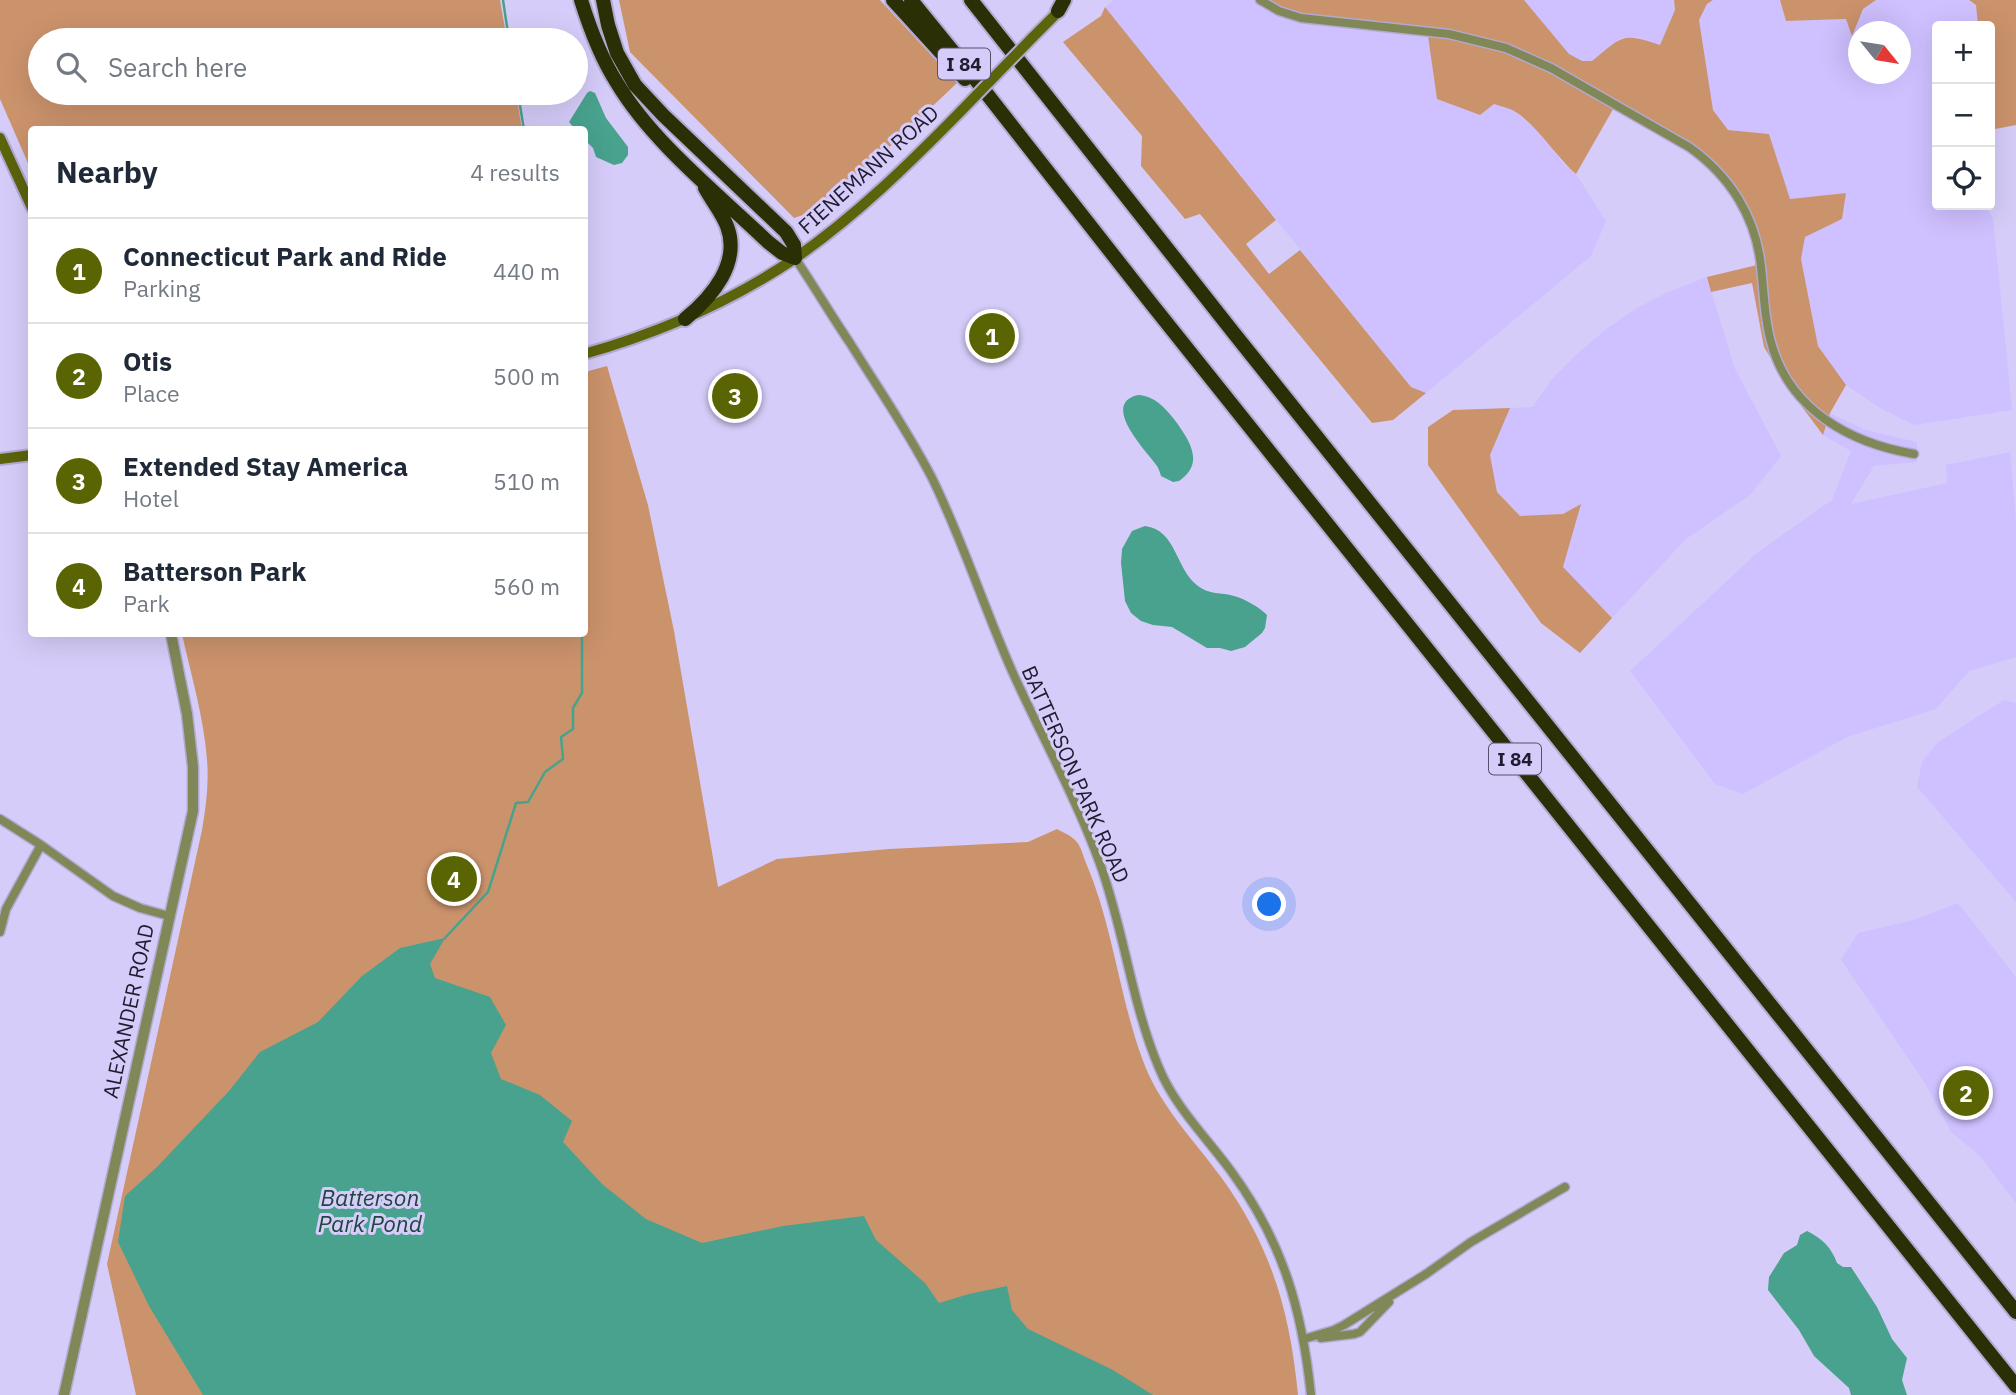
<!DOCTYPE html>
<meta charset="utf-8">
<style>
body{margin:0;font-family:"IBM Plex Sans",sans-serif;background:#f2f2f3;color:#1f2937}
.controls{position:absolute;right:21px;top:21px;display:grid;overflow:hidden;border-radius:7px;box-shadow:0 7px 28px #0002}
.controls button{width:63px;height:63px;display:grid;place-items:center;padding:0;border:0;border-bottom:2px solid #e0e1e3;background:#fff;color:#1f2937;font:35px sans-serif}
.compass{position:absolute;left:1848px;top:21px;width:63px;height:63px;border-radius:50%;background:#fff;box-shadow:0 7px 28px #0002;rotate:120deg}
.you{position:absolute;left:1270px;top:905px;width:24px;height:24px;margin:-18px;border:5px solid #fff;border-radius:50%;background:#1a73e8;box-shadow:0 0 0 10px #1a73e833}
.badge{display:grid;place-items:center;width:46px;height:46px;border-radius:50%;background:#5b6402;color:#fff;font-size:23px;font-weight:700}
.pin{position:absolute;translate:-50% -50%;border:4px solid #fff;box-shadow:0 2px 7px #0006}
.list{margin:0;padding:0;list-style:none}
h2{display:flex;justify-content:space-between;align-items:center;height:91px;margin:0;padding:0 28px;font-size:30px}
h2 small{font-size:23px;font-weight:400;color:#747a83}
.list li{display:grid;grid-template-columns:46px 1fr auto;gap:21px;align-items:center;box-sizing:border-box;height:105px;padding:0 28px;border-top:2px solid #e0e1e3}
.list b{display:block;font-size:26px;white-space:nowrap}
.list p{margin:0;font-size:23px;white-space:nowrap;color:#747a83}
.list em{font-size:23px;font-style:normal;color:#747a83}
.icon{flex:none;width:38px;height:38px;fill:none;stroke:currentColor;stroke-width:2;stroke-linecap:round;stroke-linejoin:round}
.map{position:relative;flex:none;width:2016px;height:1395px;overflow:hidden}
.search{position:absolute;background:#fff;box-shadow:0 7px 28px #0002;left:28px;top:28px;width:560px;height:77px;display:flex;align-items:center;gap:18px;box-sizing:border-box;padding:0 24px;border-radius:38px;color:#747a83;font-size:26px}
.panel{position:absolute;background:#fff;box-shadow:0 7px 28px #0002;left:28px;top:126px;width:560px;height:511px;border-radius:7px}
.map>svg:first-child{display:block}
</style>
<div class="map">
<svg width="2016" height="1395" viewBox="0 0 2016 1395">
<rect width="100%" height="100%" fill="#d6ccf9"/>
<!-- built -->
<path fill="#cfc0ff" fill-rule="evenodd" d="M 1113,0 L 1262,0 L 1427,29 L 1494,104 L 1512,109 L 1539,132 L 1563,163 L 1576,174 L 1606,221 L 1591,256 L 1426,393 L 1411,387 L 1105,7 Z
M 1524,0 L 1674,0 L 1675,10 L 1660,45 L 1636,37 L 1621,38 L 1592,61 L 1582,61 L 1569,55 Z
M 1713,0 L 1780,0 L 1786,21 L 1847,19 L 1852,35 L 1863,9 L 1876,0 L 1969,0 L 1976,4 L 1978,26 L 1937,26 L 1937,205 L 1986,205 L 1993,218 L 2012,410 L 1914,425 L 1880,408 L 1846,385 L 1818,346 L 1801,259 L 1805,237 L 1842,219 L 1846,193 L 1790,199 L 1769,134 L 1727,130 L 1713,110 L 1698,19 L 1707,4 ZM 1858,32 L 1900,32 L 1900,74 L 1858,74 Z
M 1707,277 L 1735,369 L 1781,456 L 1750,495 L 1686,539 L 1612,618 L 1563,567 L 1580,505 L 1563,514 L 1520,516 L 1497,492 L 1490,455 L 1510,408 L 1533,407 L 1551,380 L 1577,354 L 1605,330 L 1635,309 L 1668,292 Z
M 1830,413 L 1866,430 L 1917,442 L 1917,462 L 1874,466 L 1851,504 L 1947,483 L 1946,465 L 2010,452 L 2016,522 L 2016,657 L 1969,671 L 1936,709 L 1847,737 L 1743,794 L 1715,784 L 1630,671 L 1758,552 L 1832,500 L 1851,451 L 1823,435 Z
M 2004,700 L 2016,703 L 2016,902 L 1917,787 L 1922,762 L 1938,742 Z
M 1958,903 L 2016,977 L 2016,1203 L 1979,1155 L 1951,1132 L 1925,1083 L 1841,960 L 1858,933 L 1910,921 Z"/>
<!-- green -->
<path fill="#cb936c" d="M 0,0 L 500,0 L 507,40 L 40,40 L 40,93 L 516,93 L 522,129 L 32,130 L 31,170 L 0,99 Z
M 619,0 L 880,0 L 957,83 L 826,207 L 794,218 L 630,52 Z
M 1262,0 L 1524,0 L 1569,54 L 1582,61 L 1592,61 C 1623,36 1621,32 1660,45 L 1675,10 L 1674,0 L 1713,0 L 1707,4 L 1699,20 L 1713,110 L 1728,130 L 1769,134 L 1790,199 L 1846,193 L 1842,219 L 1805,237 L 1801,259 L 1818,346 L 1846,385 L 1830,413 L 1823,435 L 1793,395 L 1764,347 L 1752,283 L 1711,292 L 1707,277 L 1761,264 L 1750,220 L 1715,168 L 1616,104 L 1576,174 C 1556,157 1533,119 1510,109 C 1505,107 1499,106 1494,104 L 1480,115 L 1437,99 L 1427,29 L 1295,14 Z
M 1780,0 L 1876,0 L 1863,9 L 1852,36 L 1846,19 L 1786,21 Z
M 1969,0 L 2016,0 L 2016,125 L 1990,130 L 1990,26 L 1978,26 L 1976,5 Z
M 1105,7 L 1276,220 L 1246,244 L 1269,274 L 1300,250 L 1411,387 L 1426,393 L 1393,420 L 1372,423 L 1200,214 L 1185,219 L 1141,166 L 1142,136 L 1063,42 L 1101,16 Z
M 607,366 L 648,505 L 674,631 L 718,887 L 777,859 L 889,849 L 1028,842 L 1057,829 C 1062,832 1070,835 1075,840 C 1081,845 1083,856 1086,863 C 1113,926 1119,995 1142,1058 C 1158,1104 1193,1139 1221,1177 C 1271,1246 1290,1311 1298,1395 L 136,1395 L 107,1264 L 202,830 C 206,807 209,784 207,760 C 204,718 191,675 182,634 L 584,634 L 585,372 Z
M 1510,408 L 1490,455 L 1497,492 L 1520,516 L 1563,514 L 1581,504 L 1563,567 L 1612,618 L 1580,653 L 1541,623 L 1428,465 L 1428,427 L 1453,410 Z"/>
<!-- water -->
<path fill="#48a28d" d="M 590,91 L 595,93 L 606,118 L 628,147 L 628,155 L 622,163 L 614,165 L 596,157 L 593,148 L 585,140 L 584,130 L 575,129 L 569,122 L 587,93 Z
M 1138,395 C 1156,396 1167,410 1177,423 C 1191,443 1204,464 1179,481 L 1173,482 L 1161,476 C 1160,473 1159,469 1157,466 C 1148,453 1099,404 1138,395 Z
M 1145,526 C 1177,530 1175,569 1198,586 C 1209,595 1221,592 1234,596 C 1245,599 1259,607 1267,615 L 1265,628 L 1262,633 L 1245,647 L 1231,651 L 1220,648 L 1207,648 L 1172,627 L 1153,625 L 1141,621 L 1131,613 L 1125,601 L 1121,563 L 1122,549 L 1132,531 Z
M 445,938 L 430,964 L 435,978 L 490,997 L 506,1025 L 491,1053 L 501,1079 L 540,1095 L 572,1121 L 563,1142 L 602,1184 L 646,1219 L 702,1243 L 783,1226 L 864,1216 L 876,1240 L 925,1283 L 939,1303 L 969,1294 L 1007,1286 L 1012,1310 L 1028,1329 L 1113,1370 L 1153,1395 L 203,1395 L 149,1306 L 118,1242 L 125,1196 L 157,1167 L 229,1091 L 260,1052 L 318,1022 L 362,976 L 400,948 Z
M 1807,1231 C 1823,1239 1831,1247 1837,1263 L 1843,1267 L 1851,1267 L 1877,1307 L 1892,1339 L 1907,1358 L 1902,1380 L 1907,1395 L 1851,1395 L 1849,1388 L 1814,1356 L 1799,1330 L 1768,1290 L 1769,1277 L 1784,1253 L 1797,1245 L 1800,1235 Z"/>
<g fill="none" stroke-linecap="round" stroke-linejoin="round">
<!-- stream -->
<path stroke="#48a28d" stroke-width="2.5" d="M 503,0 L 509,40
M 518,93 L 524,130
M 444,939 L 488,892 L 516,803 L 528,802 L 545,772 L 563,759 L 561,737 L 573,729 L 573,708 L 582,693 L 582,634"/>
<!-- minor casing -->
<g stroke="#b2a9d1" stroke-width="11">
<path id="minor" d="M 1260,0 L 1279,11 L 1301,18 L 1449,34 L 1506,48 L 1551,68 L 1689,147 C 1730,176 1756,217 1761,267 C 1764,292 1764,318 1771,342 C 1789,410 1850,443 1914,454
M 795,258 C 814,286 831,315 850,343 C 878,388 908,431 932,478 C 963,541 984,608 1012,671 C 1041,735 1075,796 1099,861 C 1124,928 1131,1002 1159,1068 C 1175,1107 1207,1138 1231,1171 C 1283,1242 1302,1309 1311,1395
M 0,819 L 41,845 L 113,896 L 140,908 L 169,916
M 0,932 L 6,909 L 41,845
M 1321,1338 L 1354,1334 L 1360,1332 L 1389,1302
M 1304,1339 L 1334,1330 L 1344,1325 L 1426,1274 L 1471,1242 L 1565,1187"/>
</g>
<!-- tertiary casing -->
<g stroke="#b2a9d1" stroke-width="13">
<path id="tertiary" d="M 64,1395 L 193,811 L 193,767 L 187,714 L 171,634"/>
</g>
<!-- secondary casing -->
<g stroke="#b2a9d1" stroke-width="14">
<path id="secondary" d="M 1032,38 L 1062,8
M 0,138 L 32,208
M 584,354 C 659,333 730,302 794,259 C 856,216 910,163 962,110
M 0,459 L 32,455"/>
</g>
<!-- motorway casing -->
<g stroke="#b2a9d1" stroke-width="18">
<path id="motorway" d="M 581,0 C 590,29 601,58 617,83 C 652,142 718,194 768,242 L 782,253 L 795,258 L 794,245 L 786,232 L 663,115 L 635,85 L 617,53 L 608,25 L 603,0
M 893,0 L 965,79
M 911,0 L 976,80 L 1150,302 L 2016,1386
M 971,0 L 1233,332 L 2016,1312
M 1058,11 L 1064,0
M 685,319 C 712,297 741,263 727,226 C 722,213 712,201 705,188"/>
</g>
<!-- minor -->
<use href="#minor" stroke="#818858" stroke-width="8"/>
<!-- tertiary -->
<use href="#tertiary" stroke="#818858" stroke-width="10"/>
<!-- secondary -->
<use href="#secondary" stroke="#5b630b" stroke-width="10"/>
<!-- motorway -->
<use href="#motorway" stroke="#2b2f05" stroke-width="14"/>
<!-- secondary-bridge casing -->
<g stroke="#b2a9d1" stroke-width="14" stroke-linecap="butt">
<path id="secondary-bridge" d="M 962,110 L 1032,38"/>
</g>
<!-- secondary-bridge -->
<use href="#secondary-bridge" stroke="#5b630b" stroke-width="10"/>
</g>
<g text-anchor="middle" dominant-baseline="central" stroke-width="6" stroke-linejoin="round" paint-order="stroke">
<!-- shield labels -->
<g fill="#d6ccf9" stroke="#57506c" stroke-width="2">
<rect x="938" y="48.5" width="52" height="31" rx="5"/>
<rect x="1489" y="743.5" width="52" height="31" rx="5"/>
</g>
<g font-size="19" font-weight="bold" fill="#201b2f">
<text x="964" y="64">I 84</text>
<text x="1515" y="759">I 84</text>
</g>
<!-- street labels -->
<g font-size="21" fill="#201b2f" stroke="#d6ccf9">
<text transform="translate(868 169) rotate(-42)">FIENEMANN ROAD</text>
<text transform="translate(1076 774) rotate(66)">BATTERSON PARK ROAD</text>
<text transform="translate(128 1011) rotate(-78)">ALEXANDER ROAD</text>
</g>
<!-- water labels -->
<g font-size="23" font-style="italic" fill="#1e463c" stroke="#d6ccf9">
<text x="370" y="1197">Batterson<tspan x="370" dy="26">Park Pond</tspan></text>
</g>
</g>
</svg>
<div class="controls">
<button>+</button>
<button>−</button>
<button><svg class="icon" aria-label="locate" viewBox="0 0 24 24"><circle cx="12" cy="12" r="6"/><path d="M12 2v4M12 18v4M2 12h4M18 12h4"/></svg></button>
</div>
<svg class="compass" viewBox="-18 -18 36 36"><path d="M0-13l5 13h-10z" fill="#e53935"/><path d="M0 13l5-13h-10z" fill="#747a83"/></svg>
<div class="you"></div>
<div class="pin badge" style="left:992px;top:336px">1</div>
<div class="pin badge" style="left:1966px;top:1093px">2</div>
<div class="pin badge" style="left:735px;top:396px">3</div>
<div class="pin badge" style="left:454px;top:879px">4</div>
<div class="search"><svg class="icon" aria-label="search" viewBox="0 0 24 24"><circle cx="10" cy="10" r="6"/><path d="M15 15l6 6"/></svg>Search here</div>
<section class="panel">
<h2>Nearby<small>4 results</small></h2>
<ul class="list">
<li><span class="badge">1</span><div><b>Connecticut Park and Ride</b><p>Parking</p></div><em>440 m</em></li>
<li><span class="badge">2</span><div><b>Otis</b><p>Place</p></div><em>500 m</em></li>
<li><span class="badge">3</span><div><b>Extended Stay America</b><p>Hotel</p></div><em>510 m</em></li>
<li><span class="badge">4</span><div><b>Batterson Park</b><p>Park</p></div><em>560 m</em></li>
</ul>
</section>
</div>
